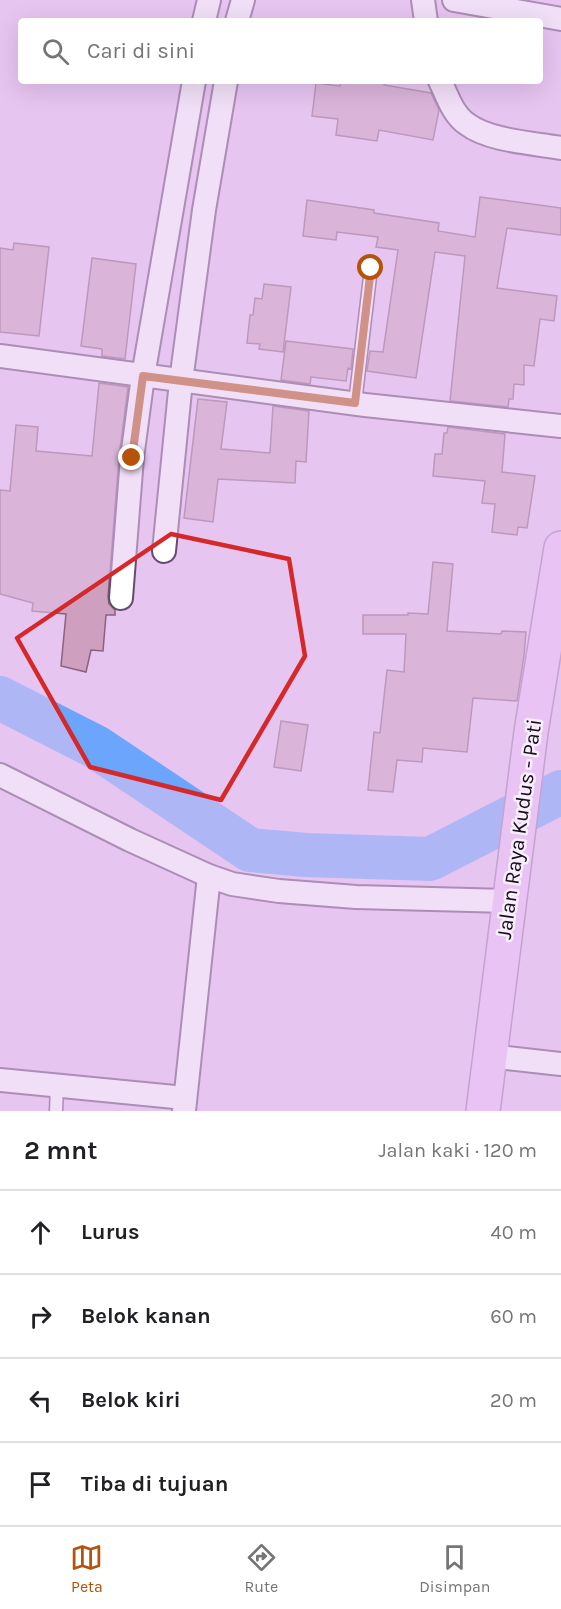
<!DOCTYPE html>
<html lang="id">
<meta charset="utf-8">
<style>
body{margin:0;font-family:Karla,sans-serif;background:#f6f6f6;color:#202124}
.stop{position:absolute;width:18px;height:18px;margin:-14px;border:4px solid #b45309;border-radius:50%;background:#fff}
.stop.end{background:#b45309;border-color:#fff;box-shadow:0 2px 6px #0008}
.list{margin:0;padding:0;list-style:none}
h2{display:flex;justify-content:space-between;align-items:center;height:78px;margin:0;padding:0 24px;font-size:26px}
h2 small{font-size:20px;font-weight:400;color:#757577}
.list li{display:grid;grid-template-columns:39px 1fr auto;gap:18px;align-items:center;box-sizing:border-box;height:84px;padding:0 24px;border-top:2px solid #e0e0e0}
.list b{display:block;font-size:22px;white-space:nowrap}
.list em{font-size:20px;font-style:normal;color:#757577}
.icon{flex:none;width:33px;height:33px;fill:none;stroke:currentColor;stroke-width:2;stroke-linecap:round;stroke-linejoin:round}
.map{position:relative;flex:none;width:561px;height:1111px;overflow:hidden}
.search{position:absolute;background:#fff;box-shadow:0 6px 24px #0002;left:18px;right:18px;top:18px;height:66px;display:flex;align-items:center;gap:15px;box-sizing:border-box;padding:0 21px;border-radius:6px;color:#757577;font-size:22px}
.sheet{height:414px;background:#fff}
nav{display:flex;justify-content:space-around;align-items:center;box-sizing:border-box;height:84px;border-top:2px solid #e0e0e0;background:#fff;font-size:16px;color:#757577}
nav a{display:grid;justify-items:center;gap:3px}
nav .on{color:#b45309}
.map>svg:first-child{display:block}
</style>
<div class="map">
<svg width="561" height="1111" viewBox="0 0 561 1111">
<rect width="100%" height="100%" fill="#e6c5f0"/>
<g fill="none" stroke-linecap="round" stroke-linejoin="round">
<!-- river -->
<path stroke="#6ba5fc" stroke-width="44" d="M 0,698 L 96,747 L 250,850 L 306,855 L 430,859 L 561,792"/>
</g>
<!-- building -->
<path fill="#ce9fbf" stroke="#8c627f" stroke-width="1.5" d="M 341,81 L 385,81 L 384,85 L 431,93 L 439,110 L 433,140 L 379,130 L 377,141 L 336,135 L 338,119 L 312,116 L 316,83 L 340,86 Z
M 480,197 L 561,208 L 561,235 L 507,228 L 497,288 L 557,296 L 554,321 L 540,319 L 534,366 L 524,365 L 524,385 L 514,384 L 513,399 L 509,399 L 508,407 L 450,401 L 465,256 L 435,252 L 416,378 L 367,371 L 370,351 L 383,352 L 398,250 L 376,247 L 378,237 L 337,232 L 336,240 L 303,236 L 307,200 L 374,210 L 374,213 L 439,223 L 438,231 L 475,237 Z
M 14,243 L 49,247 L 39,336 L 0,332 L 0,248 L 13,250 Z
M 92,258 L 136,264 L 125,359 L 102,356 L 102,349 L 81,346 Z
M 264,284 L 291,287 L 283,352 L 259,349 L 260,344 L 247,343 L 250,315 L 253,315 L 255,298 L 262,299 Z
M 286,341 L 353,349 L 351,369 L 348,368 L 346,381 L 311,377 L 310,384 L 281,380 Z
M 99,383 L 128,387 L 119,457 L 108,597 L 109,604 L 115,610 L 115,615 L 106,615 L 103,651 L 91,650 L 86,672 L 61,666 L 66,614 L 32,611 L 33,603 L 0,594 L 0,490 L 10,491 L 16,425 L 38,427 L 36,451 L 92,456 Z
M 198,399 L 227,402 L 221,449 L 270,453 L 273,406 L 309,411 L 306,462 L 296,461 L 295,483 L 218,479 L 213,522 L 184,518 Z
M 448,427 L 505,434 L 502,472 L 535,476 L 527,528 L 518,527 L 517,535 L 492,532 L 495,504 L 482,503 L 485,481 L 433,476 L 435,454 L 442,454 L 444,433 L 447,433 Z
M 433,562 L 453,564 L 447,631 L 501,634 L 502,631 L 526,632 L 524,656 L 517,701 L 473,698 L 467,752 L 423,748 L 422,762 L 397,760 L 393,792 L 368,790 L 374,732 L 380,733 L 387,670 L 404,672 L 406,634 L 363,634 L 363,615 L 408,615 L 408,613 L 428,614 Z
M 281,721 L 308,725 L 301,771 L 274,767 Z"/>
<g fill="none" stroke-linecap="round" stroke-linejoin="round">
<!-- service casing -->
<g stroke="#664a6f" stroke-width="15">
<path id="service" d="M 355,403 L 371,268
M 56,1111 L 57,1085"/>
</g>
<!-- minor casing -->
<g stroke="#664a6f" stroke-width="26">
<path id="minor" d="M 423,0 L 426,21
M 454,0 L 561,19
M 204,21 L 209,0
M 237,21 L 243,0
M 440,81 C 447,95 453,115 467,124 C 489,141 534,143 561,148
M 0,356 L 365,405 L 561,426
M 164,551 L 181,381 L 204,210 L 226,81
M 121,598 L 132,458 L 143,376 L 194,81
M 0,775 L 130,840 L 209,876 L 232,884 L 279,891 L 356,897 L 508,901
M 489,1056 L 561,1064
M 0,1080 L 185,1098
M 184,1111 L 209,876"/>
</g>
<!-- trunk casing -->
<g stroke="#9e78ab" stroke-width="36">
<path id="trunk" d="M 483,1111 L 531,732 L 561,548"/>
</g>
<!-- service -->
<use href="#service" stroke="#fff" stroke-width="12"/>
<!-- minor -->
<use href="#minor" stroke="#fff" stroke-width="22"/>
<!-- trunk -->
<use href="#trunk" stroke="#ebc0f8" stroke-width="33"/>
</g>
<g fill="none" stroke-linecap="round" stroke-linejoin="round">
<!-- route -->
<path stroke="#b45309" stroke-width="8" d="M 132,458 L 143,376 L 355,403 L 371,268"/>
</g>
<!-- marked area -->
<path d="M0 0H561V1111H0ZM 171,534 L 289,559 L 305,656 L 221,800 L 90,767 L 17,638 Z" fill="#e6c5f0" fill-opacity=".55" fill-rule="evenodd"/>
<path fill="none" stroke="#d62828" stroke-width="4.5" stroke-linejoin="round" d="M 171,534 L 289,559 L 305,656 L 221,800 L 90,767 L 17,638 Z"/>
<g text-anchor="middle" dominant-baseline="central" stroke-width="5" stroke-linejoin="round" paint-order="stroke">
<!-- street labels -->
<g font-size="21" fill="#190e1d" stroke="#f9effc">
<text transform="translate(519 829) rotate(-82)">Jalan Raya Kudus - Pati</text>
</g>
</g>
</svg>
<div class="stop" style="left:371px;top:268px"></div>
<div class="stop end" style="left:132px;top:458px"></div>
<div class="search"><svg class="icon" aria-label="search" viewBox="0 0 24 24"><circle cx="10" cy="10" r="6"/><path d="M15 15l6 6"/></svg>Cari di sini</div>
</div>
<section class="sheet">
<h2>2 mnt<small>Jalan kaki · 120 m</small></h2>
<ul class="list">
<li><svg class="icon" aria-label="ahead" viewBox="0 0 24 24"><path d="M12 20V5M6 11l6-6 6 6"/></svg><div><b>Lurus</b></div><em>40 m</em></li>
<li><svg class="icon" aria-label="right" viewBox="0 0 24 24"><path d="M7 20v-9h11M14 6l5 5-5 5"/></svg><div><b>Belok kanan</b></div><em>60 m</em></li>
<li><svg class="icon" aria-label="left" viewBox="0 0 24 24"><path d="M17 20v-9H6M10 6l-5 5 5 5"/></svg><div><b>Belok kiri</b></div><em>20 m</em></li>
<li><svg class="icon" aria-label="arrive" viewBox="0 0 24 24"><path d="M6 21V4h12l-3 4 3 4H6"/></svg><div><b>Tiba di tujuan</b></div></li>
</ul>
</section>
<nav>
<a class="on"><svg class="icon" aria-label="map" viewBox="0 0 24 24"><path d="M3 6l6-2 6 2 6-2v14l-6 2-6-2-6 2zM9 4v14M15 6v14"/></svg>Peta</a>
<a><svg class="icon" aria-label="directions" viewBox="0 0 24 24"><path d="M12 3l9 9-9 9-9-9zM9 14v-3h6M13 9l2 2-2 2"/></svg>Rute</a>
<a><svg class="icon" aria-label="saved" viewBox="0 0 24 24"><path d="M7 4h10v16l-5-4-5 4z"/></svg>Disimpan</a>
</nav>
